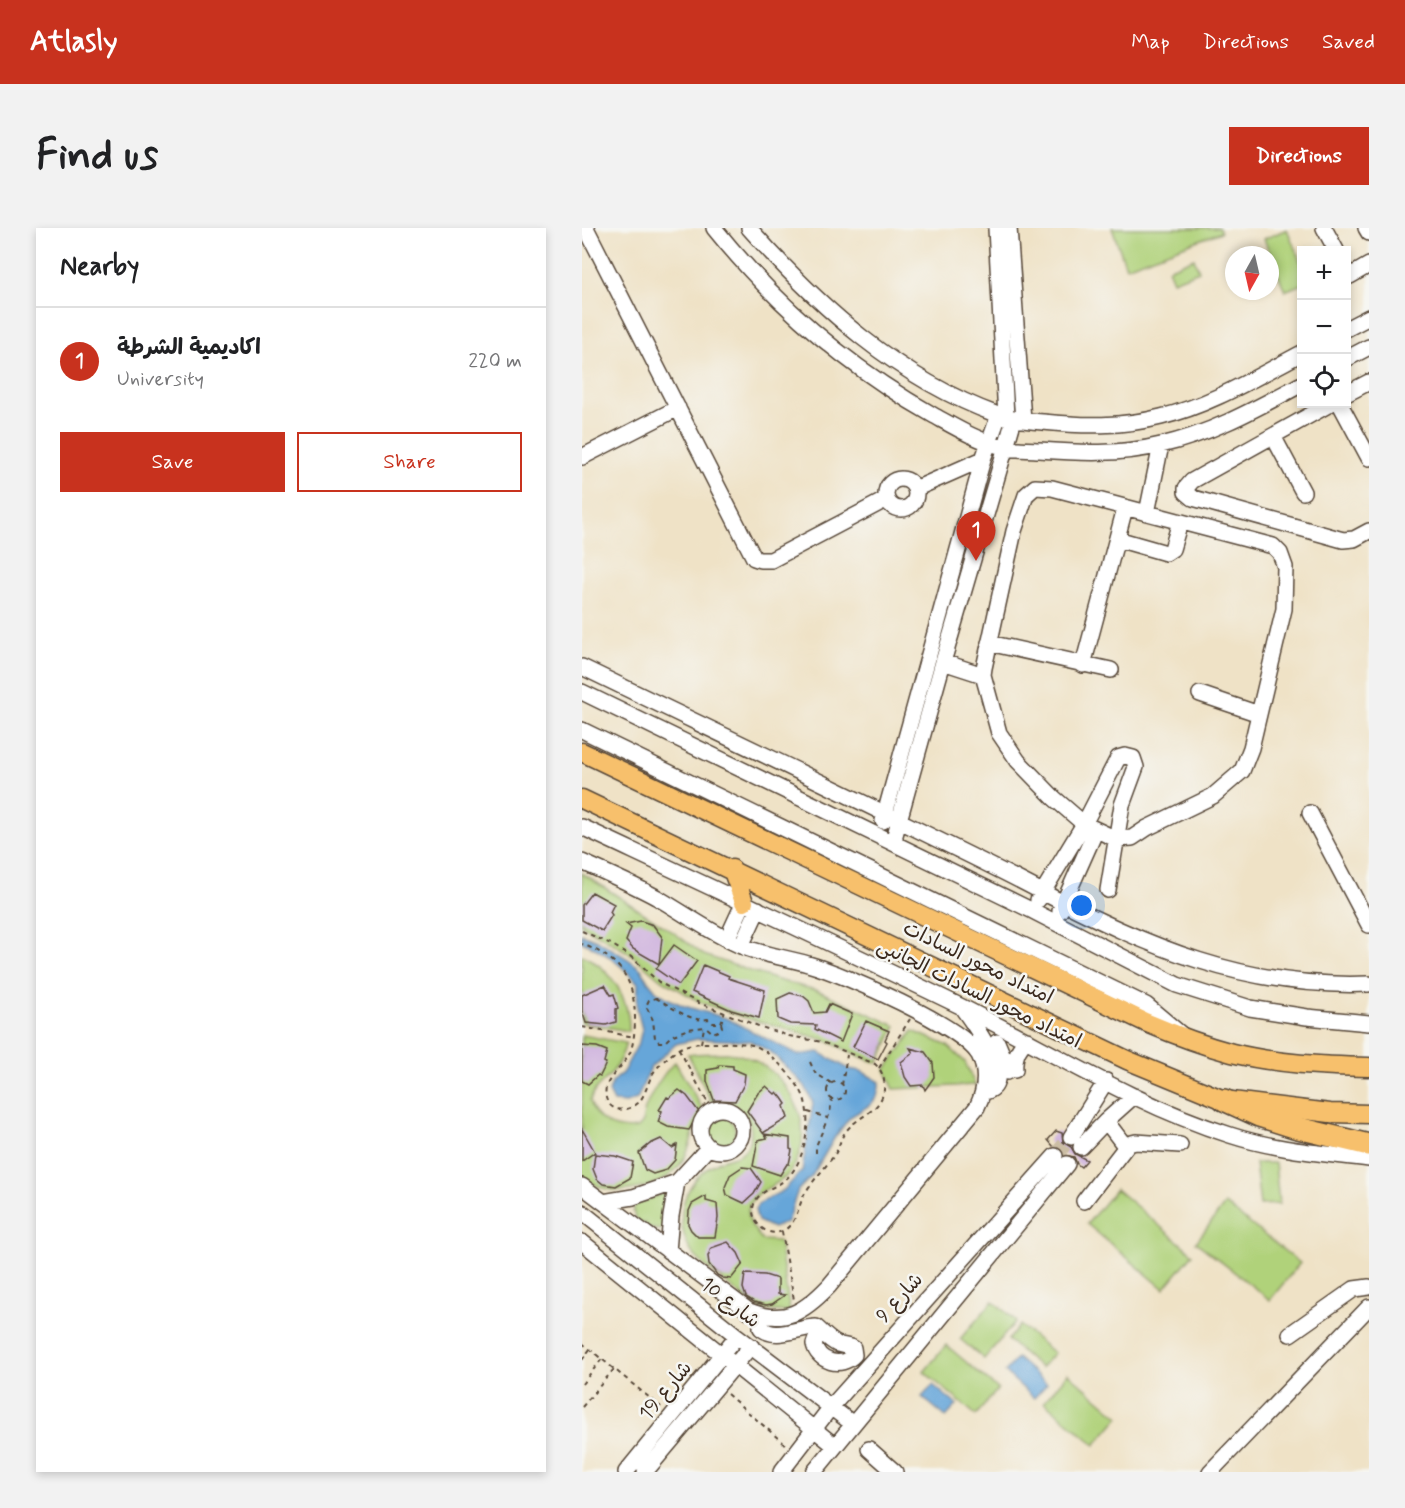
<!DOCTYPE html>
<meta charset="utf-8">
<style>
body{margin:0;font-family:Mynerve,"Playpen Sans Arabic",sans-serif;background:#f2f2f2;color:#202124}
.controls{position:absolute;right:18px;top:18px;display:grid;overflow:hidden;border-radius:0px;box-shadow:0 3px 9px #0003}
.controls button{width:54px;height:54px;display:grid;place-items:center;padding:0;border:0;border-bottom:2px solid #e0e0e0;background:#fff;color:#202124;font:30px sans-serif}
.compass{position:absolute;left:643px;top:18px;width:54px;height:54px;border-radius:50%;background:#fff;box-shadow:0 3px 9px #0003;rotate:188deg}
.you{position:absolute;left:500px;top:678px;width:21px;height:21px;margin:-15px;border:4px solid #fff;border-radius:50%;background:#1a73e8;box-shadow:0 0 0 9px #1a73e833}
.badge{display:grid;place-items:center;width:39px;height:39px;border-radius:50%;background:#c8321e;color:#fff;font-size:20px;font-weight:700}
.pin{position:absolute;translate:-50% -50px;filter:drop-shadow(0 2px 3px #0008)}
.pin::after{content:'';position:absolute;top:32px;width:21px;height:18px;background:inherit;clip-path:polygon(0 0,100% 0,50% 100%)}
.list{margin:0;padding:0;list-style:none}
h2{display:flex;justify-content:space-between;align-items:center;height:78px;margin:0;padding:0 24px;font-size:26px}
h2 small{font-size:20px;font-weight:400;color:#757577}
.list li{display:grid;grid-template-columns:39px 1fr auto;gap:18px;align-items:center;box-sizing:border-box;height:108px;padding:0 24px;border-top:2px solid #e0e0e0}
.list b{display:block;font-size:22px;white-space:nowrap}
.list p{margin:0;font-size:20px;white-space:nowrap;color:#757577}
.list em{font-size:20px;font-style:normal;color:#757577}
.actions{display:flex;gap:12px;padding:18px 24px}
.actions a{flex:1;padding:14px 0;border:2px solid #c8321e;border-radius:0px;text-align:center;font-size:21px;color:#c8321e}
.actions .main{background:#c8321e;color:#fff}
.icon{flex:none;width:33px;height:33px;fill:none;stroke:currentColor;stroke-width:2;stroke-linecap:round;stroke-linejoin:round}
.map{position:relative;flex:none;width:787px;height:1244px;overflow:hidden;border-radius:0px}
header{display:flex;align-items:center;gap:36px;box-sizing:border-box;height:84px;padding:0 30px;background:#c8321e;color:#fff}
header strong{font-size:28px}
nav{display:flex;gap:33px;margin-inline-start:auto;font-size:21px}
.intro{display:flex;align-items:center;justify-content:space-between;box-sizing:border-box;height:144px;padding:0 36px}
h1{margin:0;font-size:42px}
.button{padding:15px 27px;border-radius:0px;background:#c8321e;color:#fff;font-size:21px;font-weight:700}
main{display:flex;gap:36px;padding:0 36px}
aside{flex:1;background:#fff;border-radius:0px;box-shadow:0 3px 9px #0003}
.map>svg:first-child{display:block}
</style>
<header>
<strong>Atlasly</strong>
<nav><a>Map</a><a>Directions</a><a>Saved</a></nav>
</header>
<div class="intro"><h1>Find us</h1><a class="button">Directions</a></div>
<main>
<aside>
<h2>Nearby<small></small></h2>
<ul class="list">
<li><span class="badge">1</span><div><b>اكاديمية الشرطة</b><p>University</p></div><em>220 m</em></li>
</ul>
<div class="actions"><a class="main">Save</a><a>Share</a></div>
</aside>
<div class="map">
<svg width="787" height="1244" viewBox="0 0 787 1244">
<rect width="100%" height="100%" fill="#f6f6f2"/>
<filter id="ink" filterUnits="userSpaceOnUse"><feTurbulence type="fractalNoise" baseFrequency=".0167" numOctaves="2"/><feDisplacementMap in="SourceGraphic" scale="12" xChannelSelector="R" yChannelSelector="G"/><feConvolveMatrix kernelMatrix="1 2 1 2 8 2 1 2 1" color-interpolation-filters="sRGB"/></filter>
<filter id="wash" filterUnits="userSpaceOnUse"><feTurbulence type="fractalNoise" baseFrequency=".008" numOctaves="4" result="noise"/><feDisplacementMap in="SourceGraphic" scale="24" xChannelSelector="R" yChannelSelector="G"/><feGaussianBlur stdDeviation="1.35" result="paint"/><feColorMatrix in="noise" values="0 0 0 0 0 0 0 0 0 0 0 0 0 0 0 0 0 1.4 0 .05"/><feComposite in="paint" operator="in"/></filter>
<g filter="url(#wash)">
<rect width="100%" height="100%" fill="#efe2c6"/>
<!-- green -->
<path fill="#b0d27a" stroke="#767e4c" stroke-width="1.5" d="M 530,0 L 637,0 L 639,4 L 544,39 Z
M 705,1 L 719,35 L 720,56 L 703,63 L 682,11 Z
M 612,30 L 617,43 L 591,53 L 586,41 Z
M 0,645 L 91,704 L 122,727 L 192,751 L 237,763 L 314,798 L 296,835 L 284,831 L 243,812 L 161,789 L 120,775 L 77,750 L 49,726 L 0,697 Z
M 0,727 C 29,740 48,770 47,803 L 0,795 Z
M 331,803 L 366,818 L 383,834 L 393,857 L 312,861 L 303,842 Z
M 0,807 L 44,815 C 41,826 36,837 29,846 C 19,857 13,858 8,873 C 14,895 34,903 56,900 L 61,894 C 59,879 81,845 93,834 L 122,883 C 112,895 111,908 106,922 C 96,948 73,959 47,962 C 29,964 13,960 0,947 Z
M 145,825 C 199,828 243,897 208,944 C 198,959 173,960 167,979 C 163,992 173,1002 180,1012 L 197,1013 L 208,1084 C 198,1083 184,1084 176,1079 C 164,1074 153,1062 143,1054 C 132,1044 114,1033 107,1020 C 97,1000 97,977 109,958 C 115,948 125,939 136,934 C 147,928 160,930 166,917 C 177,894 155,869 131,877 L 106,826 Z
M123 903a15 15 0 1 1 30 0a15 15 0 1 1-30 0Z
M 673,935 L 693,935 L 697,976 L 678,977 Z
M 534,961 L 611,1026 L 582,1061 L 505,996 Z
M 86,963 L 82,994 L 78,1002 L 63,1000 L 63,995 L 59,996 C 53,989 49,986 53,977 Z
M 643,976 L 718,1035 L 688,1072 L 614,1014 Z
M 411,1073 L 434,1093 L 402,1131 L 378,1111 Z
M 438,1097 L 472,1125 L 459,1140 L 426,1112 Z
M 364,1117 L 416,1161 L 394,1187 L 342,1144 Z
M 486,1145 L 537,1189 L 513,1217 L 462,1174 Z"/>
<!-- water -->
<path fill="#66a6d9" stroke="#50687c" stroke-width="1.5" d="M 0,706 L 15,712 L 46,731 L 59,741 L 66,753 L 75,764 L 87,771 L 102,778 L 144,790 L 216,827 L 237,824 L 267,841 L 279,843 L 298,854 L 295,869 L 288,877 L 268,889 L 253,909 L 230,948 L 216,962 L 205,994 L 191,1000 L 176,993 L 173,982 L 176,976 L 202,962 L 220,943 L 231,875 L 223,858 L 189,824 L 169,813 L 115,811 L 94,816 L 69,839 L 55,871 L 44,875 L 32,874 L 27,864 L 30,855 L 41,844 L 57,814 L 60,801 L 55,781 L 56,755 C 40,737 23,723 0,714 Z
M 435,1130 L 465,1156 L 452,1170 L 423,1144 Z
M 351,1157 L 375,1177 L 364,1189 L 340,1169 Z"/>
<g id="blocks">
<!-- building -->
<path fill="#d2b8df" d="M 10,664 L 32,676 L 28,684 L 30,687 L 20,703 L 0,692 L 0,677 Z
M 59,693 L 71,697 L 80,709 L 77,736 L 51,721 L 44,713 L 49,700 L 44,696 Z
M 92,717 L 115,733 L 97,757 L 74,741 Z
M 121,737 L 147,748 L 146,750 L 183,762 L 177,790 L 149,782 L 110,764 Z
M 23,757 L 29,767 L 32,766 L 36,780 L 34,781 L 34,794 L 24,797 L 4,795 L 0,783 L 0,767 Z
M 208,765 L 221,768 L 227,773 L 232,785 L 243,784 L 247,776 L 270,786 L 259,814 L 233,801 L 234,797 L 208,796 L 196,791 L 195,771 Z
M 284,793 L 307,803 L 303,812 L 305,814 L 296,831 L 271,819 Z
M 0,818 L 15,819 L 25,823 L 22,834 L 24,835 L 21,842 L 18,848 L 16,847 L 6,856 L 0,853 Z
M 328,820 L 343,824 L 351,835 L 352,849 L 343,862 L 341,857 L 329,858 L 323,849 L 319,834 L 331,825 Z
M 137,837 L 151,838 L 151,841 L 163,846 L 162,856 L 153,873 L 132,872 L 125,853 L 125,842 L 136,840 Z
M 184,858 L 193,866 L 195,864 L 200,870 L 204,876 L 202,878 L 206,890 L 181,905 L 165,883 L 176,865 Z
M 97,862 L 105,868 L 117,884 L 107,902 L 86,899 L 76,894 L 80,883 L 77,882 L 85,869 L 87,870 Z
M 0,901 L 13,924 L 0,933 Z
M 474,903 L 480,905 L 481,914 L 489,919 L 493,926 L 505,932 L 499,939 L 495,936 L 492,929 L 482,927 L 480,921 L 472,919 L 466,912 Z
M 182,906 L 208,910 L 208,921 L 210,922 L 207,936 L 205,936 L 198,947 L 171,938 L 176,912 L 185,910 Z
M 79,911 L 90,920 L 95,917 L 93,932 L 84,942 L 71,946 L 63,942 L 57,925 L 68,916 Z
M 13,926 L 33,928 L 51,934 L 48,950 L 34,958 L 21,956 L 15,951 L 11,941 Z
M 160,939 L 169,940 L 179,954 L 172,966 L 162,975 L 145,967 L 143,959 L 148,947 Z
M 124,968 L 124,973 L 135,976 L 136,990 L 133,1009 L 116,1009 L 109,1002 L 106,996 L 107,983 L 110,976 Z
M 146,1014 L 156,1025 L 161,1036 L 149,1051 L 141,1050 L 135,1047 L 127,1036 L 126,1028 L 129,1020 Z
M 163,1046 L 183,1047 L 196,1051 L 196,1066 L 203,1067 L 190,1076 L 184,1077 L 172,1074 L 164,1069 L 161,1060 Z"/>
</g>
</g>
<g filter="url(#ink)">
<use href="#blocks" fill-opacity="0" stroke="#564637" stroke-width="1.5"/>
<g fill="none" stroke-linecap="round" stroke-linejoin="round">
<!-- minor-tunnel -->
<path stroke="#cbbda4" stroke-width="15" stroke-dasharray="15 8" stroke-linecap="butt" d="M 473,928 L 489,909"/>
<!-- minor casing -->
<g stroke="#564637" stroke-width="18">
<path id="minor" d="M 4,0 L 172,330 L 178,332 L 189,332 L 305,271
M 132,0 C 193,76 266,139 351,187 C 373,199 396,213 421,219 C 432,222 445,221 457,222 C 497,225 539,227 579,217 C 629,206 675,180 720,156
M 167,0 C 236,78 316,151 416,187 C 431,192 446,193 461,194 C 501,198 540,199 579,189 C 629,177 674,149 720,125
M 414,0 L 424,189
M 427,0 L 441,192
M 742,0 L 754,22
M 784,0 L 787,5
M 764,42 L 768,48 L 787,37
M 764,101 L 787,89
M 764,131 L 787,119
M 764,166 L 787,154
M 748,176 L 610,253 L 604,260 L 604,264 L 611,270 L 761,312 L 772,311 L 787,303
M 758,176 L 787,230
M 691,208 L 721,264
M 0,229 L 96,180
M304 266a15 15 0 1 1 30 0a15 15 0 1 1-30 0Z
M 453,259 L 470,260 L 691,318 L 698,325 L 703,339 L 702,381 L 669,520 L 660,543 L 631,568 L 565,600 L 550,610 L 534,611 L 502,596 L 472,570 L 436,533 L 417,505 L 401,447 L 402,440 L 432,303 L 444,267 Z
M 333,261 L 401,231
M 565,285 L 579,217
M 535,311 L 584,325 L 590,321 L 598,294
M 407,415 L 529,442
M 361,434 L 401,447
M 501,437 L 543,280
M 0,439 C 107,491 215,542 322,595 C 368,618 415,640 460,664 C 567,719 663,761 787,756
M 0,464 L 451,683 L 595,757 L 668,780 L 725,789 L 787,795
M 618,466 L 677,486
M 0,502 L 564,777 L 601,808
M 728,585 L 787,697
M 301,593 L 401,231 L 417,187
M 0,599 C 126,658 253,717 378,778 C 467,822 553,877 648,907 C 694,922 740,925 787,931
M 313,615 L 313,607 L 361,434 L 432,191
M 0,634 C 25,645 50,656 74,669 C 102,685 127,704 157,717 C 179,727 203,729 226,736 C 262,746 380,798 397,827 C 406,845 403,863 395,879 L 247,1058 C 222,1084 203,1097 167,1083 L 0,958
M 456,672 L 502,596 L 536,530 L 543,528 L 551,530 L 554,539 L 540,577 L 526,662
M 478,683 L 514,602
M 145,711 L 162,674
M 159,718 L 176,681
M 381,781 C 390,794 438,857 402,864
M 415,814 L 423,833 L 425,844
M 433,842 C 432,830 435,821 445,812
M118 902a21 21 0 1 1 42 0a21 21 0 1 1-42 0Z
M 524,893 L 543,918
M 489,909 L 524,853
M 499,919 L 524,893 L 552,868
M 502,973 L 546,916 L 554,914 L 598,917
M 21,974 L 51,969 L 95,954 L 127,919
M 0,984 L 155,1108 L 271,1196
M 0,1014 L 253,1218
M 86,1023 L 89,988 L 95,954
M 179,1088 L 179,1100 C 194,1113 216,1099 234,1099 C 241,1105 247,1112 255,1116 C 261,1118 266,1118 271,1120 L 272,1127 C 259,1141 236,1134 232,1116 L 237,1102
M 708,1106 L 772,1061 L 787,1059
M 287,1221 L 313,1244
M 44,1244 L 155,1108
M 63,1244 L 169,1118
M 199,1244 L 249,1179 L 473,928
M 232,1244 L 485,936
M 628,1244 L 787,1079"/>
</g>
<!-- major casing -->
<g stroke="#564637" stroke-width="21">
<path id="major" d="M 0,524 L 563,794 C 591,806 620,817 650,825 C 695,836 741,838 787,839
M 0,571 L 545,832 L 642,872 L 748,885 L 787,886
M 150,641 L 162,674"/>
</g>
<!-- highway casing -->
<g stroke="#564637" stroke-width="24">
<path id="highway" d="M 642,872 L 677,888 L 712,899 L 787,917"/>
</g>
<!-- path -->
<path stroke="#564637" stroke-width="2" stroke-dasharray="4.5 4.5" stroke-linecap="butt" d="M 0,703 L 29,716 L 48,728 L 78,755 L 117,775 L 179,799 L 207,808 L 240,814 L 293,836 C 302,844 305,857 300,869 C 293,886 272,890 262,906 C 258,912 257,920 253,926 C 244,939 233,950 225,962 C 216,975 217,991 204,1001 C 187,1013 166,994 172,976 C 177,962 194,960 204,951 C 224,934 232,886 219,863 C 212,850 186,821 171,817 C 158,814 143,815 130,815 C 118,815 105,815 95,822 C 87,828 75,838 70,847 C 65,857 63,868 56,875 C 48,882 35,885 27,876 C 23,871 23,865 24,859 C 29,845 44,837 49,822 C 52,812 53,801 53,790 C 52,749 38,731 0,716
M 74,770 C 89,778 109,795 126,791 L 131,795 L 139,795 L 140,799 L 136,803 L 131,805 L 124,799 L 106,801 L 89,808 L 83,814 L 77,814 L 73,810 L 71,792 L 64,778 L 67,772 Z
M 139,795 L 142,785
M 0,799 L 52,809
M 119,815 L 122,800
M 97,821 L 130,883
M 228,834 L 233,845 L 249,855
M 297,840 L 328,791
M245 863a9 9 0 1 1 18 0a9 9 0 1 1-18 0Z
M 260,857 L 265,827
M 226,884 L 246,890
M 234,925 L 234,918 L 248,885 L 250,870
M 200,1004 L 212,1072
M 0,1115 L 79,1179
M 0,1132 L 8,1121
M 0,1156 L 20,1131
M 145,1166 L 204,1217
M 0,1179 L 32,1141"/>
<!-- minor -->
<use href="#minor" stroke="#fff" stroke-width="15"/>
<!-- major -->
<use href="#major" stroke="#f7c06c" stroke-width="18"/>
<!-- highway -->
<use href="#highway" stroke="#f7c06c" stroke-width="21"/>
</g>
</g>
<g text-anchor="middle" dominant-baseline="central" stroke-width="5" stroke-linejoin="round" paint-order="stroke">
<!-- street labels -->
<g font-size="20" fill="#3b2a1e" stroke="#f6f6f2">
<text transform="translate(396 735) rotate(26)">امتداد محور السادات</text>
<text transform="translate(397 766) rotate(26)">امتداد محور السادات الجانبى</text>
<text transform="translate(318 1070) rotate(-48)">شارع 9</text>
<text transform="translate(148 1075) rotate(38)">شارع 10</text>
<text transform="translate(84 1163) rotate(-50)">شارع 19</text>
</g>
</g>
</svg>
<div class="controls">
<button>+</button>
<button>−</button>
<button><svg class="icon" aria-label="locate" viewBox="0 0 24 24"><circle cx="12" cy="12" r="6"/><path d="M12 2v4M12 18v4M2 12h4M18 12h4"/></svg></button>
</div>
<svg class="compass" viewBox="-18 -18 36 36"><path d="M0-13l5 13h-10z" fill="#e53935"/><path d="M0 13l5-13h-10z" fill="#757577"/></svg>
<div class="you"></div>
<div class="pin badge" style="left:394px;top:333px">1</div>
</div>
</main>
